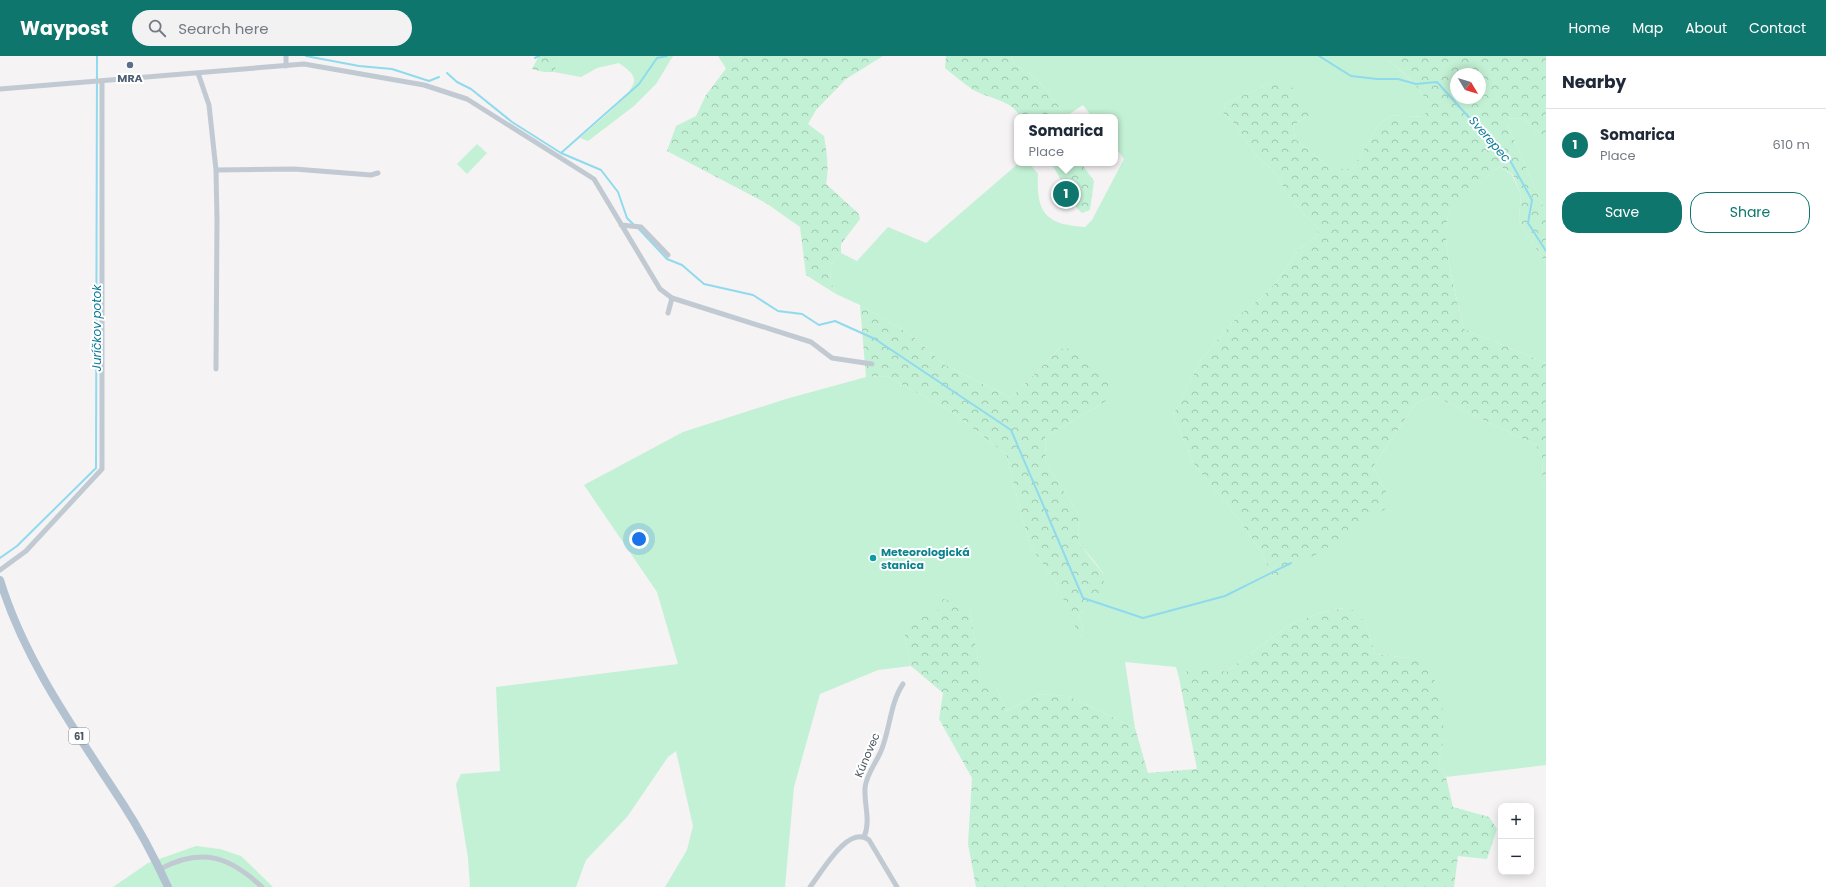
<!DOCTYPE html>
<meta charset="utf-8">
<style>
body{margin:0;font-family:Poppins,sans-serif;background:#f2f2f3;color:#1f2937}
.controls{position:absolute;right:12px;bottom:12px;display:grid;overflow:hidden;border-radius:8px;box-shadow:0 2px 10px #0003}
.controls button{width:36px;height:36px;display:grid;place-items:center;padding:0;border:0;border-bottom:1px solid #e0e1e3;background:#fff;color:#1f2937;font:20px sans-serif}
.compass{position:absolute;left:1450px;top:12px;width:36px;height:36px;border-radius:50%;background:#fff;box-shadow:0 2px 10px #0003;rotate:128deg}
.you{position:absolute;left:639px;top:483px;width:14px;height:14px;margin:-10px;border:3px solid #fff;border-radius:50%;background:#1a73e8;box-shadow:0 0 0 6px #1a73e833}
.badge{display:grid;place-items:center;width:26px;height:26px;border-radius:50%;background:#0f766e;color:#fff;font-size:13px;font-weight:700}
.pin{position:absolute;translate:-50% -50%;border:2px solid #fff;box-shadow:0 1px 4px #0006}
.popup{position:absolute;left:1014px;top:58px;width:104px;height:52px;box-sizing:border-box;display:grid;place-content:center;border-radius:8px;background:#fff;filter:drop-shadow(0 1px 3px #0005);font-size:13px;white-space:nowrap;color:#747a83}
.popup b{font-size:15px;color:#1f2937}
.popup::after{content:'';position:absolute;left:50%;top:100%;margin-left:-8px;border:8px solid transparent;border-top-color:#fff}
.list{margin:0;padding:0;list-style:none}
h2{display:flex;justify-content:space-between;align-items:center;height:52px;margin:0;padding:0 16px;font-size:17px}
h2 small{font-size:13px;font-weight:400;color:#747a83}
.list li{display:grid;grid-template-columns:26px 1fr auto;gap:12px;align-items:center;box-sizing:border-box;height:72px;padding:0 16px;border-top:1px solid #e0e1e3}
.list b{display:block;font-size:15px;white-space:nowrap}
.list p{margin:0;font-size:13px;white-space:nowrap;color:#747a83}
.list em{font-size:13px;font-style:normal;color:#747a83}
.actions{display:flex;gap:8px;padding:12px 16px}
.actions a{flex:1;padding:9px 0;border:1px solid #0f766e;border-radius:16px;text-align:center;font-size:14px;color:#0f766e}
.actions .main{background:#0f766e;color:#fff}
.icon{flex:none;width:22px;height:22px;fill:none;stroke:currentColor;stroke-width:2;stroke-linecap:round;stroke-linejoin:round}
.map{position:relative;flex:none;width:1546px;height:831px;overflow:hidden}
header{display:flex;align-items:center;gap:24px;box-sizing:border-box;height:56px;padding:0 20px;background:#0f766e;color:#fff}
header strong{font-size:19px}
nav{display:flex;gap:22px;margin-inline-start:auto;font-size:14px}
.search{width:280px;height:36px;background:#f2f2f3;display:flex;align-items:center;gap:10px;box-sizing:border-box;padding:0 14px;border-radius:22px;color:#747a83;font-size:15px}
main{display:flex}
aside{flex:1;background:#fff}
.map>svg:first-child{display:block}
</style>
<header>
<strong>Waypost</strong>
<div class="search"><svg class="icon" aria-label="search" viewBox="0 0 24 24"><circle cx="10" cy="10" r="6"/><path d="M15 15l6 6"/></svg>Search here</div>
<nav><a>Home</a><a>Map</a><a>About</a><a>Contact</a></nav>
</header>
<main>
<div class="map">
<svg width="1546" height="831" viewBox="0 0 1546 831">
<defs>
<pattern id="forest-crowns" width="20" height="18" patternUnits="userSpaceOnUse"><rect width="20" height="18" fill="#c3f1d5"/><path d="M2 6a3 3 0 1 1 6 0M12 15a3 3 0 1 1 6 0" fill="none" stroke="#a0c6b0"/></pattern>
</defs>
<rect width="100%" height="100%" fill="#f5f3f3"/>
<!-- grass -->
<path fill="#c3f1d5" d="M 561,0 L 673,0 L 656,28 L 634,50 L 588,85 L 580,82 C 591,72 637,36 634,23 C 633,16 624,11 619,7 L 597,12 L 581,21 L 554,16 Z
M 718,0 L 742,0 L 731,6 L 727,14 Z
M 1012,0 L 1382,0 C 1401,12 1419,32 1432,51 L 1423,61 L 1391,59 L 1379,69 L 1352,113 L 1331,113 L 1295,83 L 1293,69 L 1310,59 L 1271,27 L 1226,47 L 1223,57 L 1236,69 L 1241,79 L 1259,102 L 1277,119 L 1285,135 L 1304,158 L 1317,171 L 1318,179 L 1298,194 L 1280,222 L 1261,242 L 1238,260 L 1202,302 L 1173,359 L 1195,410 L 1228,449 L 1260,494 L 1274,522 L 1387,437 L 1373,411 L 1415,348 L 1434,340 L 1536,389 L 1543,404 L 1542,425 L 1546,432 L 1546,709 L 1446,721 L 1438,706 L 1444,684 L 1410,602 L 1375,598 L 1366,568 L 1343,552 L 1320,557 L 1289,569 L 1226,616 L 1195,609 L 1179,622 L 1176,611 L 1125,606 L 1135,672 L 1068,640 L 1040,638 L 1007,655 L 996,631 L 981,623 L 970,556 L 921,561 L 905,581 L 911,610 L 878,614 L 820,638 L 794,731 L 785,831 L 665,831 L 687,794 L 693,770 L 676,695 L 668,701 L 627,761 L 586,804 L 576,831 L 470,831 L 468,802 L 456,728 L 461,718 L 500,715 L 496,631 L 678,608 L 657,536 L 584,429 L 683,376 L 786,343 L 866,321 L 886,320 L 949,354 L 1006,398 L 1030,490 L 1057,528 L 1081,581 L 1084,576 L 1079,559 L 1083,555 L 1105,520 L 1095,506 L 1078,486 L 1079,459 L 1046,407 L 1045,381 L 1105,346 L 1059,293 L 1011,342 L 945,309 L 910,278 L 860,249 L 836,238 L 830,224 L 831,208 L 841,197 L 857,205 L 888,171 L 926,187 L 1019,107 L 1029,107 L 1038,118 C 1036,156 1045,169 1085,171 L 1092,164 L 1124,103 L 1115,91 L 1115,61 L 1092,61 L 1083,49 L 1065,61 C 1053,39 1037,20 1014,8 Z
M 1523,62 L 1546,84 L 1546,157 L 1505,63 Z
M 477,88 L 487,97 L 467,118 L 457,108 Z
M 1500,110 L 1512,119 L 1521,139 L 1519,165 L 1546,208 L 1546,307 L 1464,273 C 1458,246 1440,186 1448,161 C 1451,149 1489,119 1500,110 Z
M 196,790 L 220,793 L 241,800 L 273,831 L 113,831 L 148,807 Z"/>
<!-- forest -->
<path fill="url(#forest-crowns)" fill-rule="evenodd" d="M 539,0 L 561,0 L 554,16 L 544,16 L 532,13 Z
M 742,0 L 883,0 L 846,23 L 816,54 L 808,68 L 824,80 C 827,97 829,112 826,128 L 859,158 L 860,163 L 841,188 L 841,197 L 831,208 L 830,224 L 836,238 L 806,219 L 800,171 L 766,147 L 667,95 L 676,70 L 696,60 L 706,39 L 731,6 Z
M 946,0 L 1012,0 L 1014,8 C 1037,20 1053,39 1065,61 L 1020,61 C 1012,43 987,43 972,33 C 963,27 954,19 945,12 Z
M 1382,0 L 1546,0 L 1546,84 L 1523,62 L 1505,63 L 1546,157 L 1546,208 L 1519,165 L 1521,139 L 1513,119 L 1500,110 C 1490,118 1451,150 1448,161 C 1440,186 1458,247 1464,273 L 1546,307 L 1546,432 L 1542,425 L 1543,404 L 1536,389 L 1434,340 L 1415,348 L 1373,411 L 1387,437 L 1388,451 L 1324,494 L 1274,522 L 1260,494 L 1228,449 L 1195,410 L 1173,359 L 1202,302 L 1238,260 L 1261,242 L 1280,222 L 1298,194 L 1318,179 L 1317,171 L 1304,158 L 1285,135 L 1277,119 L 1259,102 L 1241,79 L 1236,69 L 1223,57 L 1226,47 L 1271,27 L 1291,30 L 1310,51 L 1310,59 L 1293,69 L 1295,83 L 1331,113 L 1352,113 L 1379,69 L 1391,59 L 1422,61 L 1431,51 C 1420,32 1401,12 1382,0 ZM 1456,18 L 1480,18 L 1480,42 L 1456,42 Z
M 1050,107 L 1081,107 L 1094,125 L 1090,154 L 1082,157 C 1070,148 1062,121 1050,107 Z
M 860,249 L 910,278 L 945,309 L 1011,342 L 1059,293 L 1079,292 L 1116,328 L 1105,346 L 1045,381 L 1046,407 L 1079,459 L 1078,486 L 1105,520 L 1102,535 L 1079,559 L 1084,576 L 1080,582 L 1057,528 L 1030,490 L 1006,398 L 949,354 L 886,320 L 866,321 Z
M 943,543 L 959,548 L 970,556 L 981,622 L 996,631 L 1007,655 L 1040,638 L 1068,640 L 1135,672 L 1148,717 L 1197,713 L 1179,622 L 1195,608 L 1226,616 L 1289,569 L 1320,557 L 1344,552 L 1356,555 L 1366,568 L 1375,598 L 1410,602 L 1430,612 L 1442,644 L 1444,684 L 1438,706 L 1446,721 L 1453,751 L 1489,761 L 1497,773 L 1487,803 L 1458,800 L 1454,831 L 976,831 L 968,788 L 972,722 L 939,663 L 943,637 L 911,610 L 905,581 L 905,569 L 921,561 L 936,558 Z"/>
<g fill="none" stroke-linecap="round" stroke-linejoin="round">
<!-- stream -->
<path stroke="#90daee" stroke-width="2" d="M 306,0 L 359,10 L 392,13 L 429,25 L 439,21
M 1319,0 L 1351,20 L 1377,23 L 1398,23 L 1416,28 L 1437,26 L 1475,68 L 1507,99 L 1532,144 L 1528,167 L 1546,195
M 535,2 L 539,0
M 447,17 L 457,26 L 471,33 L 512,66 L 561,97 L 601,114 L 618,136 L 627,162 L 634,169
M 561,97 L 639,28 L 657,2 L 667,0
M 638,172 L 667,203 L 682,209 L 704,228 L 753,239 L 778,255 L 802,258 L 819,269 L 835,265 L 875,283 L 1011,374 L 1083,542 L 1143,562 L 1225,540 L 1291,507
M 0,502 L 17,490 L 96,412 L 97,0"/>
<!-- street -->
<path stroke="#c1cad2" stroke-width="5" d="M 286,10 L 286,0
M 198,17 L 209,49 L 216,114 L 217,164 L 216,313
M 0,33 L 304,8 L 424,29 L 467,43 L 594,123 L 660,233 L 672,242 L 811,286 L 832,302 L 872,308
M 216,114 L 294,113 L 371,119 L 378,117
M 621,169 L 641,171 L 668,199
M 668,257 L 672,242
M 0,514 L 26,495 L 102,413 L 102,25
M 864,781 C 871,766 864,748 865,732 C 866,719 876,707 881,695 C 890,674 890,647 903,628
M 160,813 C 201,791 229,800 262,831
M 810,831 C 822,816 848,768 869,784 L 897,831"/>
<!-- primary -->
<path stroke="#b3c2d1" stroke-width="8" d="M 0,524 C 25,606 77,677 123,748 C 140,774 155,803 168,831"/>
</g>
<!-- markers -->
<circle fill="#5c6f8a" stroke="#fff" stroke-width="1.5" cx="130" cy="9" r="4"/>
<circle fill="#0f9aa8" stroke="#fff" stroke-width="1.5" cx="873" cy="502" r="4"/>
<g text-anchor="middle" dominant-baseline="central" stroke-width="4" stroke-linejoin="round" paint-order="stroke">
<!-- shield labels -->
<rect fill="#fff" stroke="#808990" stroke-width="1" x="69" y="672" width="20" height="16" rx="3"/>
<g font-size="10" font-weight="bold" fill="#4a5661">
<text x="79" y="680">61</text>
</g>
<!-- service labels -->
<g font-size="11" font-weight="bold" fill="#4e5e75" stroke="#fff">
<text x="130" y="22">MRA</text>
</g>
<!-- culture labels -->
<g font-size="11" font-weight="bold" fill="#0d838f" stroke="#fff" text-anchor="start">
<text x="881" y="496">Meteorologická<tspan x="881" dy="13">stanica</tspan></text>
</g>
<!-- street labels -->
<g font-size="11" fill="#4a5661" stroke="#fff">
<text transform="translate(867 699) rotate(-67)">Kúnovec</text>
</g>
<!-- water labels -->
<g font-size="12" font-style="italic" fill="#0c7c9b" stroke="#fff">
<text transform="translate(1490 83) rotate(49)">Sverepec</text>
<text transform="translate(96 272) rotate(-90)">Juríčkov potok</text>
</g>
</g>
</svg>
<div class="controls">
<button>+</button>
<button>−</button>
</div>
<svg class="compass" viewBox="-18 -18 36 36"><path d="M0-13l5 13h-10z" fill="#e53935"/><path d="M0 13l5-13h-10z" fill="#747a83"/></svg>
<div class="you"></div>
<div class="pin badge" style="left:1066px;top:138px">1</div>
<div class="popup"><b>Somarica</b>Place</div>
</div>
<aside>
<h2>Nearby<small></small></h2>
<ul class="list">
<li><span class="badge">1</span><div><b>Somarica</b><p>Place</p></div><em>610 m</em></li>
</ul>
<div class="actions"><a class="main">Save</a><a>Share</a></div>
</aside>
</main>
